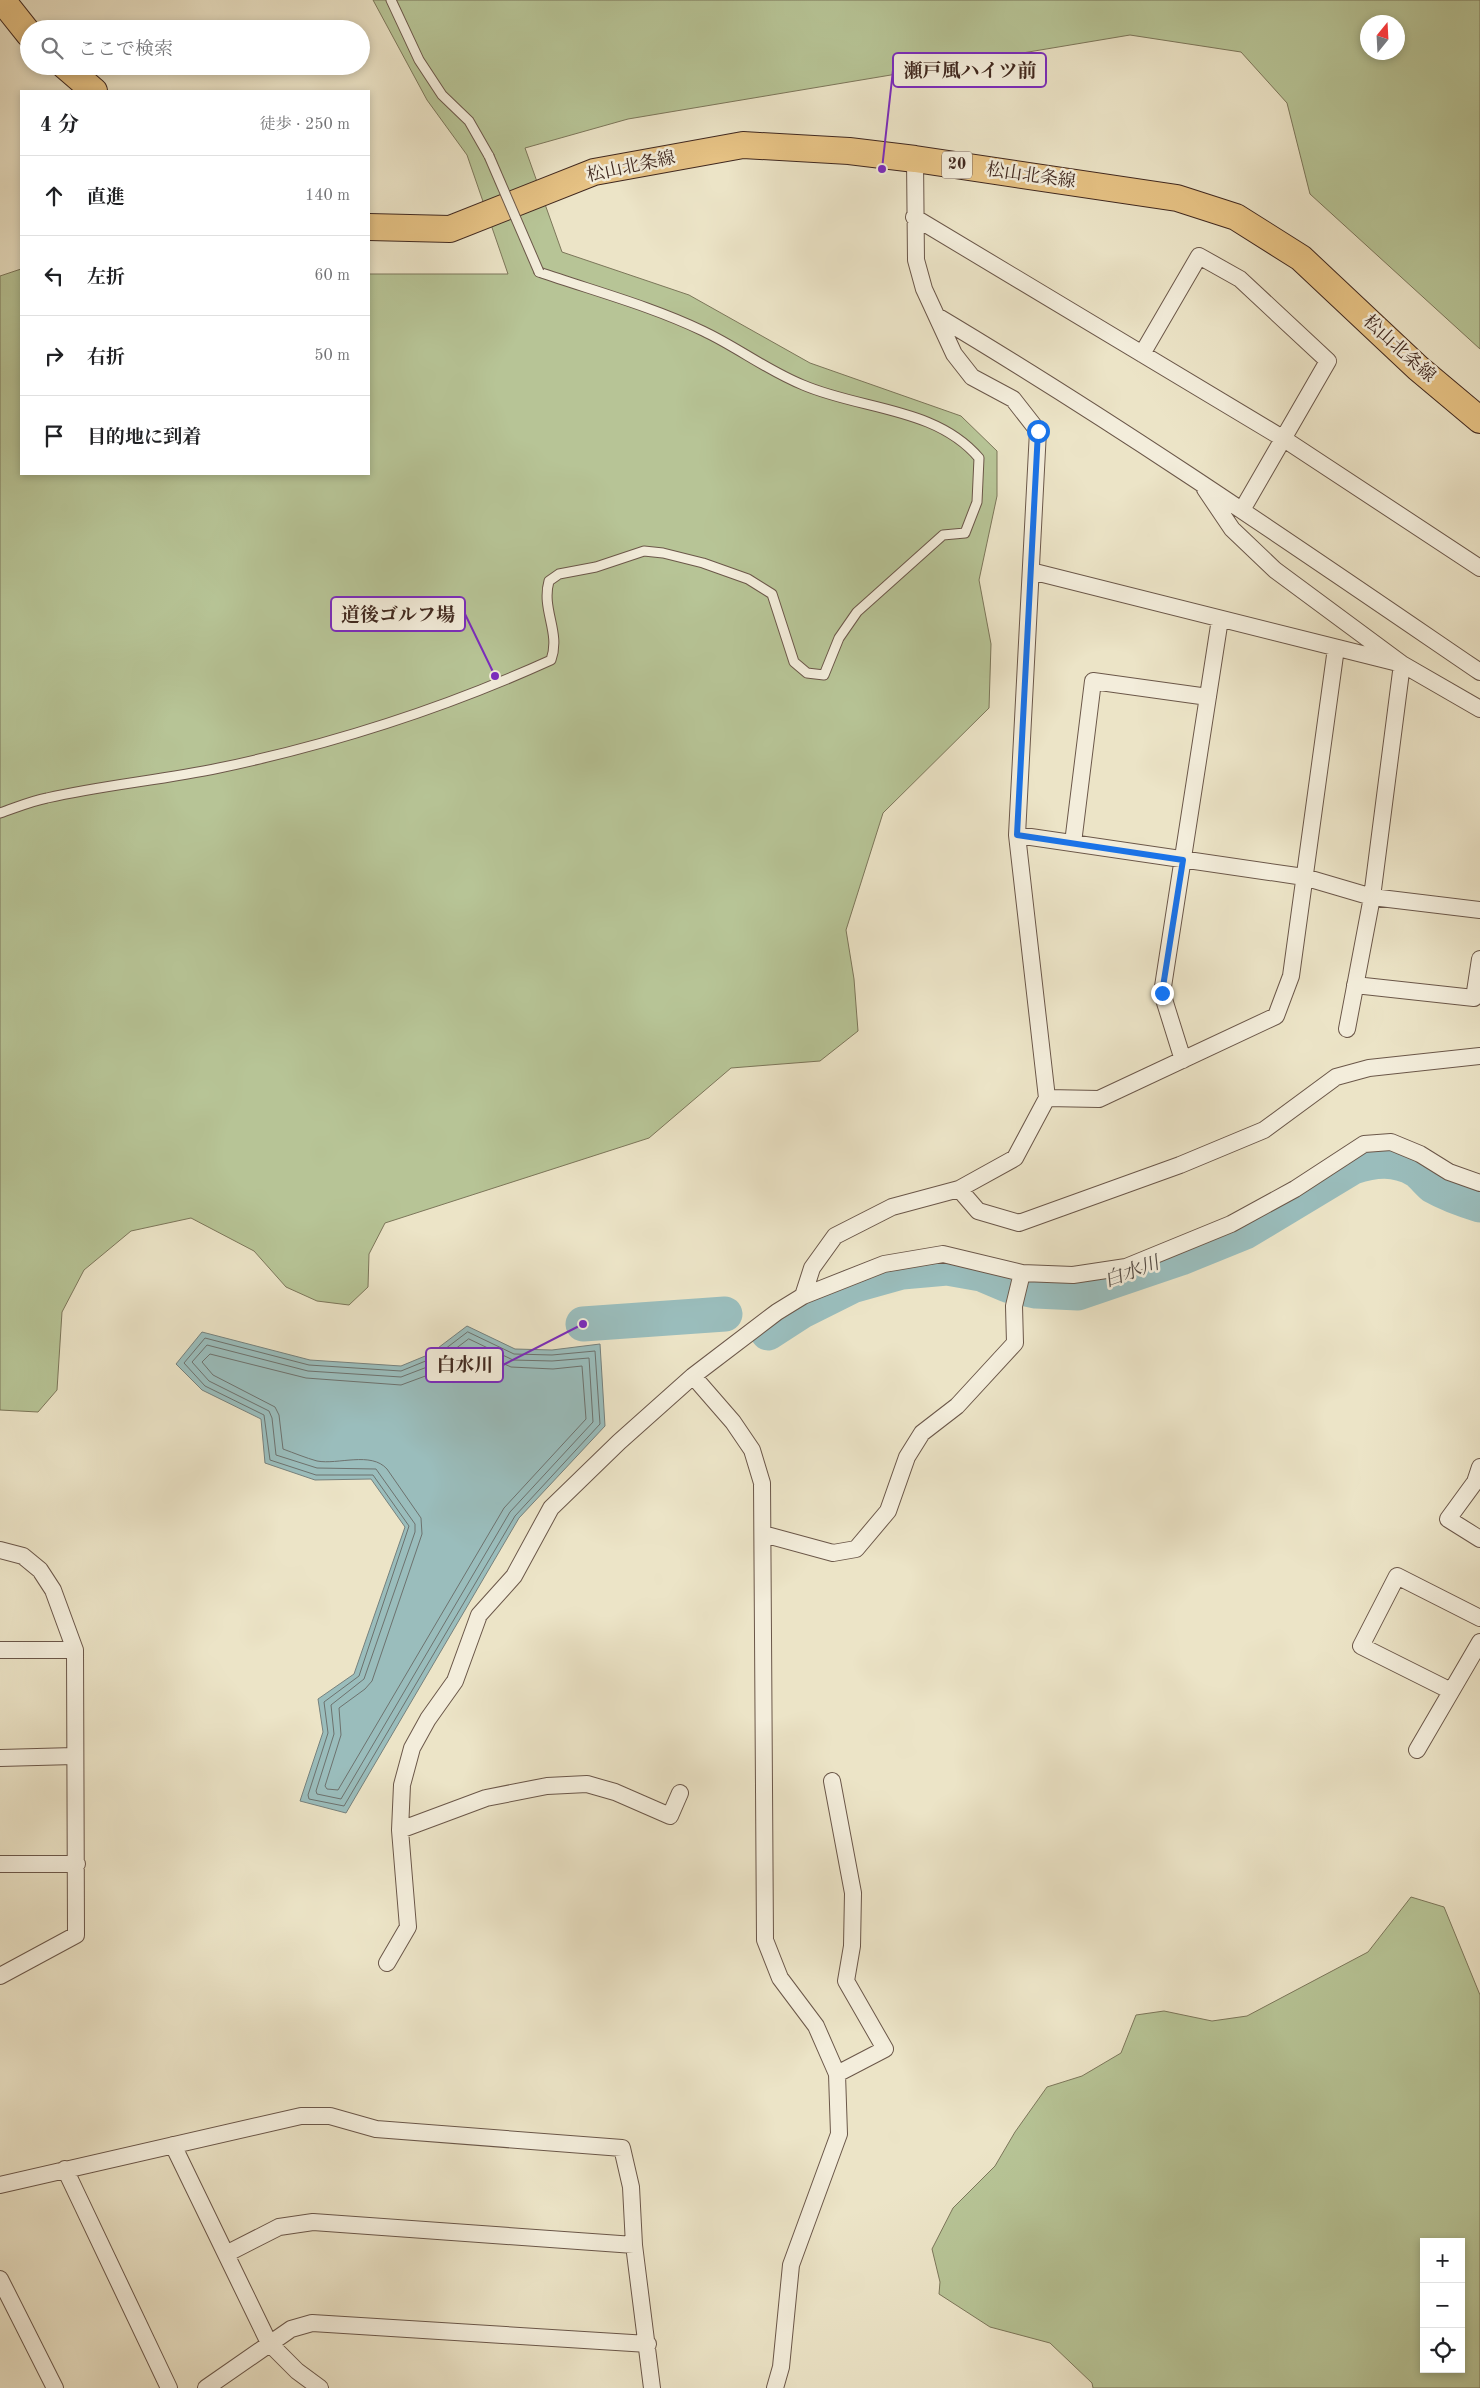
<!DOCTYPE html>
<html lang="ja">
<meta charset="utf-8">
<style>
body{margin:0;font-family:"Old Standard TT","Noto Serif JP",serif;background:#f6f6f6;color:#202124}
.controls{position:absolute;right:15px;bottom:15px;display:grid;overflow:hidden;border-radius:0px;box-shadow:0 2px 8px #0003}
.controls button{width:45px;height:45px;display:grid;place-items:center;padding:0;border:0;border-bottom:1px solid #e0e0e0;background:#fff;color:#202124;font:25px sans-serif}
.compass{position:absolute;left:1360px;top:15px;width:45px;height:45px;border-radius:50%;background:#fff;box-shadow:0 2px 8px #0003;rotate:18deg}
.stop{position:absolute;width:15px;height:15px;margin:-11px;border:4px solid #1a73e8;border-radius:50%;background:#fff}
.stop.end{background:#1a73e8;border-color:#fff;box-shadow:0 1px 5px #0008}
.list{margin:0;padding:0;list-style:none}
h2{display:flex;justify-content:space-between;align-items:center;height:65px;margin:0;padding:0 20px;font-size:21px}
h2 small{font-size:16px;font-weight:400;color:#757577}
.list li{display:grid;grid-template-columns:32px 1fr auto;gap:15px;align-items:center;box-sizing:border-box;height:80px;padding:0 20px;border-top:1px solid #e0e0e0}
.list b{display:block;font-size:19px;white-space:nowrap}
.list em{font-size:16px;font-style:normal;color:#757577}
.icon{flex:none;width:28px;height:28px;fill:none;stroke:currentColor;stroke-width:2;stroke-linecap:round;stroke-linejoin:round}
.map{position:relative;flex:none;width:1480px;height:2388px;overflow:hidden}
.search{position:absolute;background:#fff;box-shadow:0 2px 8px #0003;left:20px;top:20px;width:350px;height:55px;display:flex;align-items:center;gap:12px;box-sizing:border-box;padding:0 18px;border-radius:28px;color:#757577;font-size:19px}
.panel{position:absolute;background:#fff;box-shadow:0 2px 8px #0003;left:20px;top:90px;width:350px;height:385px;border-radius:0px}
.map>svg:first-child{display:block}
</style>
<div class="map">
<svg width="1480" height="2388" viewBox="0 0 1480 2388">
<rect width="100%" height="100%" fill="#ece4c7"/>
<filter id="stains"><feTurbulence type="fractalNoise" baseFrequency=".004" numOctaves="4"/><feColorMatrix values="0 0 0 0 .2 0 0 0 0 .09 0 0 0 0 .02 0 0 0 .5 -.17"/></filter>
<radialGradient id="worn" r=".72"><stop offset=".6" stop-color="#630" stop-opacity="0"/><stop offset="1" stop-color="#630" stop-opacity=".3"/></radialGradient>
<!-- green -->
<path fill="#b7c496" stroke="#7c765a" fill-rule="evenodd" d="M 373,0 L 1480,0 L 1480,349 L 1310,194 L 1287,103 L 1241,52 L 1130,35 L 628,119 L 525,148 L 562,252 L 689,295 L 810,363 L 961,416 L 997,451 L 997,496 L 979,580 L 991,644 L 989,708 L 883,813 L 846,930 L 854,979 L 858,1031 L 820,1061 L 731,1068 L 649,1138 L 385,1223 L 369,1254 L 368,1287 L 349,1305 L 317,1301 L 286,1287 L 254,1251 L 191,1218 L 131,1231 L 84,1270 L 62,1312 L 57,1390 L 38,1412 L 0,1410 L 0,276 L 21,269 L 21,474 L 369,474 L 369,274 L 508,274 L 467,155 L 427,100 ZM 1368,22 L 1398,22 L 1398,52 L 1368,52 Z
M 1411,1897 L 1444,1907 L 1480,1995 L 1480,2388 L 1093,2388 L 1092,2383 L 1050,2343 L 990,2327 L 939,2294 L 940,2282 L 932,2249 L 953,2208 L 995,2166 L 1015,2132 L 1047,2087 L 1082,2076 L 1121,2053 L 1136,2015 L 1164,2011 L 1212,2021 L 1247,2016 L 1368,1952 ZM 1424,2242 L 1461,2242 L 1461,2369 L 1424,2369 Z"/>
<!-- water -->
<path fill="#9abdbc" stroke="#76817d" d="M 467,1326 L 515,1349 L 552,1350 L 600,1344 L 605,1426 L 519,1518 L 346,1813 L 300,1801 L 323,1732 L 318,1699 L 354,1674 L 405,1527 L 371,1479 L 315,1480 L 265,1463 L 261,1419 L 202,1390 L 176,1364 L 202,1332 L 310,1360 L 401,1366 L 430,1354 Z"/>
<g fill="none" stroke-linecap="round" stroke-linejoin="round">
<!-- shore -->
<path stroke="#6d726e" stroke-width="1" d="M 468,1332 L 514,1354 L 552,1355 L 595,1351 L 600,1424 L 515,1516 L 344,1806 L 309,1799 L 308,1795 L 328,1733 L 324,1702 L 359,1676 L 409,1526 L 373,1475 L 316,1475 L 270,1460 L 264,1415 L 205,1386 L 184,1363 L 205,1338 L 309,1365 L 401,1371 L 433,1358 Z
M 469,1339 L 513,1360 L 552,1361 L 589,1358 L 593,1422 L 510,1512 L 341,1799 L 317,1794 L 316,1791 L 334,1734 L 331,1705 L 364,1679 L 415,1532 L 415,1524 L 376,1469 L 317,1468 L 276,1455 L 272,1418 L 269,1411 L 209,1381 L 192,1362 L 207,1345 L 308,1371 L 401,1377 L 435,1364 Z
M 469,1348 L 511,1367 L 553,1369 L 582,1366 L 586,1419 L 504,1508 L 338,1790 L 327,1789 L 325,1786 L 341,1735 L 339,1708 L 365,1689 L 372,1681 L 422,1534 L 421,1518 L 387,1469 C 371,1451 338,1465 317,1461 C 306,1458 294,1453 283,1449 L 279,1415 L 275,1407 L 213,1375 L 202,1362 L 210,1354 L 306,1378 L 401,1385 L 439,1371 Z"/>
<!-- river -->
<path stroke="#9abdbc" stroke-width="35" d="M 583,1324 L 725,1314
M 768,1333 L 802,1311 L 852,1286 L 902,1272 L 947,1268 L 981,1274 L 1007,1285 L 1036,1291 L 1078,1293 L 1181,1258 L 1245,1232 L 1353,1167 C 1375,1160 1395,1158 1416,1170 C 1422,1174 1427,1181 1433,1186 C 1447,1194 1464,1200 1480,1205"/>
<!-- lane casing -->
<g stroke="#6b5749" stroke-width="11">
<path id="lane" d="M 391,0 L 419,60 L 442,95 L 469,121 L 489,156
M 0,813 C 15,808 31,801 47,798 C 104,785 162,780 219,768 C 333,744 445,708 551,660 C 561,632 541,610 549,581 L 559,574 L 596,567 L 644,551 L 663,553 L 703,563 L 748,579 L 772,594 L 794,662 L 807,673 L 824,675 L 839,638 L 857,612 L 943,535 L 965,533 L 977,502 L 979,458 C 936,407 861,410 803,385 C 768,371 737,347 703,331 C 651,306 594,291 539,272"/>
</g>
<!-- street casing -->
<g stroke="#6b5749" stroke-width="18">
<path id="street" d="M 914,217 L 1284,439 L 1480,568
M 937,316 C 1123,427 1301,550 1480,672
M 1142,354 L 1199,256 L 1240,279 L 1328,361 L 1242,510
M 1205,489 L 1232,529 L 1275,570 L 1402,664 L 1480,709
M 1031,571 L 1402,664 L 1372,897 L 1347,1029
M 1017,835 L 1304,877 L 1372,897 L 1480,910
M 1073,843 L 1093,681 L 1208,697
M 1355,985 L 1474,998 L 1480,959
M 1183,1060 L 1162,993 L 1220,619
M 1047,1098 L 1099,1099 L 1276,1016 L 1291,976 L 1336,648
M 959,1189 L 978,1211 L 1019,1223 L 1180,1165 L 1264,1130 L 1336,1077 L 1369,1068 L 1480,1056
M 803,1296 L 812,1268 L 835,1236 L 892,1207 L 959,1189 L 1015,1158 L 1047,1098 L 1017,835 L 1038,431 L 1013,399 L 972,377 L 954,354 L 924,289 L 916,260 L 915,159
M 693,1376 L 733,1422 L 752,1450 L 762,1483 L 765,1940 L 780,1978 L 816,2026 L 837,2074
M 1480,1467 L 1475,1482 L 1448,1519 L 1480,1539
M 763,1534 L 833,1553 L 856,1549 L 888,1511 L 907,1457 L 922,1433 L 957,1406 L 1015,1343 L 1014,1306 L 1022,1273
M 0,1550 L 23,1556 L 40,1570 L 53,1590 L 75,1650 L 76,1935 L 0,1976
M 0,1650 L 75,1650
M 1451,1691 L 1361,1646 L 1397,1576 L 1480,1618
M 1417,1750 L 1480,1642
M 0,1758 L 74,1756
M 400,1830 L 486,1798 L 547,1786 L 587,1784 L 615,1792 L 670,1816 L 680,1793
M 0,1864 L 77,1864
M 387,1963 L 408,1927 L 400,1830 L 402,1785 L 412,1748 L 428,1719 L 455,1681 L 479,1615 L 514,1576 L 551,1508 L 619,1442 L 693,1376 L 777,1312 L 803,1296 L 884,1264 L 943,1254 L 1022,1273 L 1073,1275 L 1126,1267 L 1231,1224 L 1295,1189 L 1364,1144 L 1391,1142 L 1420,1154 L 1449,1172 L 1480,1183
M 173,2145 L 269,2343 L 297,2371 L 320,2388
M 65,2169 L 169,2388
M 0,2185 L 301,2116 L 330,2116 L 376,2129 L 622,2148 L 631,2187 L 634,2245 L 652,2388
M 226,2254 L 279,2227 L 313,2222 L 634,2245
M 0,2279 L 55,2388
M 206,2388 L 291,2329 L 312,2323 L 648,2344
M 775,2388 L 781,2367 L 791,2265 L 839,2134 L 837,2074 L 885,2049 L 846,1981 L 852,1946 L 853,1893 L 832,1781"/>
</g>
<!-- primary casing -->
<g stroke="#40281f" stroke-width="28">
<path id="primary" d="M 2,0 L 29,34
M 65,66 L 94,91
M 369,227 L 450,229 L 594,172 L 743,145 L 849,151 L 915,159 L 1177,198 L 1236,217 L 1301,258 L 1418,368 L 1480,420"/>
</g>
<!-- lane -->
<use href="#lane" stroke="#f3eddb" stroke-width="9"/>
<!-- street -->
<use href="#street" stroke="#f3eddb" stroke-width="16"/>
<!-- primary -->
<use href="#primary" stroke="#e6c284" stroke-width="26"/>
<!-- lane-bridge casing -->
<g stroke="#6b5749" stroke-width="11" stroke-linecap="butt">
<path id="lane-bridge" d="M 489,156 L 539,272"/>
</g>
<!-- lane-bridge -->
<use href="#lane-bridge" stroke="#f3eddb" stroke-width="9"/>
</g>
<g fill="none" stroke-linecap="round" stroke-linejoin="round">
<!-- route -->
<path stroke="#1a73e8" stroke-width="6" d="M 1038,431 L 1017,835 L 1183,860 L 1162,993"/>
</g>
<g text-anchor="middle" dominant-baseline="central" stroke-width="5" stroke-linejoin="round" paint-order="stroke">
<!-- shield labels -->
<rect fill="#f3eddb" stroke="#766357" stroke-width="1" x="942" y="151.5" width="30" height="27" rx="4"/>
<g font-size="16" font-weight="bold" fill="#40281f">
<text x="957" y="165">20</text>
</g>
<!-- street labels -->
<g font-size="18" fill="#40281f" stroke="#f3eddb">
<text transform="translate(631 167) rotate(-12)">松山北条線</text>
<text transform="translate(1031 176) rotate(8)">松山北条線</text>
<text transform="translate(1399 349) rotate(42)">松山北条線</text>
</g>
<!-- water labels -->
<g font-size="19" font-style="italic" fill="#564d46" stroke="#f3eddb">
<text transform="translate(1132 1273) rotate(-20)">白水川</text>
</g>
</g>
<!-- callouts -->
<path fill="none" stroke="#7b2cbf" stroke-width="2" d="M882 169L893 70M495 676L465 614M583 1324L503 1365"/>
<g fill="#7b2cbf" stroke="#f3eddb" stroke-width="2">
<circle cx="882" cy="169" r="5"/>
<circle cx="495" cy="676" r="5"/>
<circle cx="583" cy="1324" r="5"/>
</g>
<g fill="#f3eddb" stroke="#7b2cbf" stroke-width="2">
<rect x="893" y="53" width="153" height="34" rx="5"/>
<rect x="331" y="597" width="134" height="34" rx="5"/>
<rect x="426" y="1348" width="77" height="34" rx="5"/>
</g>
<g font-size="19" text-anchor="middle" font-weight="bold" fill="#40281f">
<text x="970" y="77">瀬戸風ハイツ前</text>
<text x="398" y="621">道後ゴルフ場</text>
<text x="465" y="1371">白水川</text>
</g>
<rect width="100%" height="100%" filter="url(#stains)"/>
<rect width="100%" height="100%" fill="url(#worn)"/>
</svg>
<div class="controls">
<button>+</button>
<button>−</button>
<button><svg class="icon" aria-label="locate" viewBox="0 0 24 24"><circle cx="12" cy="12" r="6"/><path d="M12 2v4M12 18v4M2 12h4M18 12h4"/></svg></button>
</div>
<svg class="compass" viewBox="-18 -18 36 36"><path d="M0-13l5 13h-10z" fill="#e53935"/><path d="M0 13l5-13h-10z" fill="#757577"/></svg>
<div class="stop" style="left:1038px;top:431px"></div>
<div class="stop end" style="left:1162px;top:993px"></div>
<div class="search"><svg class="icon" aria-label="search" viewBox="0 0 24 24"><circle cx="10" cy="10" r="6"/><path d="M15 15l6 6"/></svg>ここで検索</div>
<section class="panel">
<h2>4 分<small>徒歩 · 250 m</small></h2>
<ul class="list">
<li><svg class="icon" aria-label="ahead" viewBox="0 0 24 24"><path d="M12 20V5M6 11l6-6 6 6"/></svg><div><b>直進</b></div><em>140 m</em></li>
<li><svg class="icon" aria-label="left" viewBox="0 0 24 24"><path d="M17 20v-9H6M10 6l-5 5 5 5"/></svg><div><b>左折</b></div><em>60 m</em></li>
<li><svg class="icon" aria-label="right" viewBox="0 0 24 24"><path d="M7 20v-9h11M14 6l5 5-5 5"/></svg><div><b>右折</b></div><em>50 m</em></li>
<li><svg class="icon" aria-label="arrive" viewBox="0 0 24 24"><path d="M6 21V4h12l-3 4 3 4H6"/></svg><div><b>目的地に到着</b></div></li>
</ul>
</section>
</div>
